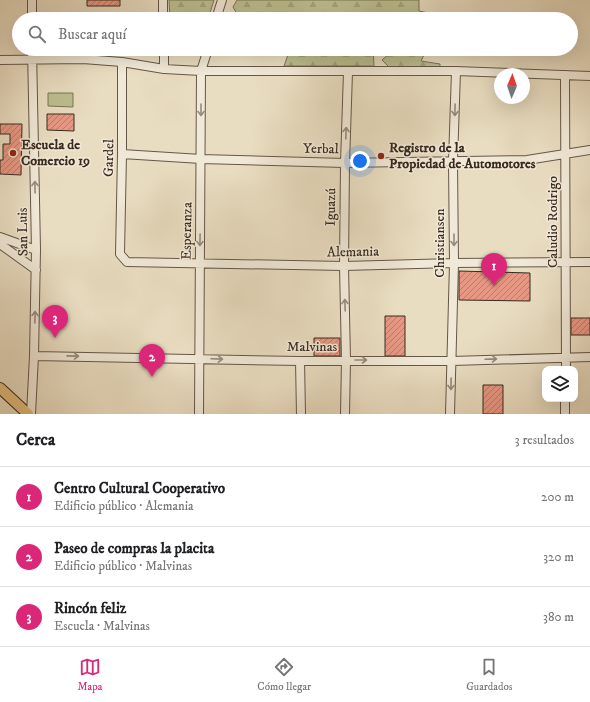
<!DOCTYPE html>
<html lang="es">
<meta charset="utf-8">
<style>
body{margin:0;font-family:"IM FELL DW Pica",serif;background:#f6f6f6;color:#202124}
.controls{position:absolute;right:12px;bottom:12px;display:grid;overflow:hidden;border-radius:8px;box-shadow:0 4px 16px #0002}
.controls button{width:36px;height:36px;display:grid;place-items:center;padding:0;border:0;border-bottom:1px solid #e0e0e0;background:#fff;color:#202124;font:20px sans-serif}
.compass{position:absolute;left:494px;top:68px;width:36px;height:36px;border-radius:50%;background:#fff;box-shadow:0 4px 16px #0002;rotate:2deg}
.you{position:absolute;left:360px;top:161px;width:14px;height:14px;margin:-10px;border:3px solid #fff;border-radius:50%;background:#1a73e8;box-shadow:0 0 0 6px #1a73e833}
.badge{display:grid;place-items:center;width:26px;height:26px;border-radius:50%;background:#db2777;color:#fff;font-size:13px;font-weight:700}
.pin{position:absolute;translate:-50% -33px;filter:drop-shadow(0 1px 2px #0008)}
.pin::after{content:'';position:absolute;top:21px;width:14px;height:12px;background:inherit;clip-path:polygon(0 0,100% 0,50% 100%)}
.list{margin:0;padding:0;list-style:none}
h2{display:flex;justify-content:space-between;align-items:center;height:52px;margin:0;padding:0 16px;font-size:17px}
h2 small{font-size:13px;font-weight:400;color:#757577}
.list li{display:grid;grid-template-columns:26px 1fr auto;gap:12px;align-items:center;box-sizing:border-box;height:60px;padding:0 16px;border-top:1px solid #e0e0e0}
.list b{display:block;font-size:15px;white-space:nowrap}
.list p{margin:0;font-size:13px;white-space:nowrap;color:#757577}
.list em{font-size:13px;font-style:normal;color:#757577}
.icon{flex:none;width:22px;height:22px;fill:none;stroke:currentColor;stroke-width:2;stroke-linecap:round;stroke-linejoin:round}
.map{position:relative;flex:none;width:590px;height:414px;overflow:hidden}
.search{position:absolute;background:#fff;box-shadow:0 4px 16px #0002;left:12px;right:12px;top:12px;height:44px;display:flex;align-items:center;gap:10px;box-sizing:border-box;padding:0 14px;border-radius:22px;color:#757577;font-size:15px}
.sheet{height:232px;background:#fff}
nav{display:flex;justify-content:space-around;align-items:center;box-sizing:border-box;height:56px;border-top:1px solid #e0e0e0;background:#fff;font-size:11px;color:#757577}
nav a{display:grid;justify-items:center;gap:2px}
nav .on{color:#db2777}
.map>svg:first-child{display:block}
</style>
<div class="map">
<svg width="590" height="414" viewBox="0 0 590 414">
<defs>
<pattern id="forest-firs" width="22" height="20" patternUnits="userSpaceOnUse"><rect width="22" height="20" fill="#bcbf8f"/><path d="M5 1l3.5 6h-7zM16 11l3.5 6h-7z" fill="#a2a47b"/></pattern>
<pattern id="building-hatch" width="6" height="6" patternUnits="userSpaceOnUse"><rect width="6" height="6" fill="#e69884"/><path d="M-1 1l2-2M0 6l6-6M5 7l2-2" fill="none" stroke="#bb7c6b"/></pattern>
</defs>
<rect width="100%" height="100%" fill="#e9ddc1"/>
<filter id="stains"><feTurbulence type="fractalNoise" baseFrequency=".005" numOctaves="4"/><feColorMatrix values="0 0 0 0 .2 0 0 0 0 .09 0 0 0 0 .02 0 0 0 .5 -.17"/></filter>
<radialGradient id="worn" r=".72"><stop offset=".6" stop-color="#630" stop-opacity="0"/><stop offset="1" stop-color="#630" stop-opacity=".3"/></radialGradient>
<!-- forest -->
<path fill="url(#forest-firs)" stroke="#7a7457" d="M 169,0 L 214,0 L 208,19 L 170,19 Z
M 237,0 L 419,0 L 419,11 L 443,16 L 443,19 L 240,19 L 233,7 Z
M 290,49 L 373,49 L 374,66 L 284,66 Z
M 395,49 L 427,49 L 421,61 L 440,64 L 440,68 L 390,68 L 382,60 Z"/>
<!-- pitch -->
<path fill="#bcbf8f" stroke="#7a7457" d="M 48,93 L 73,93 L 73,107 L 48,106 Z"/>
<!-- building -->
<path fill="url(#building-hatch)" stroke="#392a1f" d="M 87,0 L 120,0 L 120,6 L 87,6 Z
M 47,114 L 74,114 L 74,131 L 47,130 Z
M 0,124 L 22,124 L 21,175 L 0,174 L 0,160 L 3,160 L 3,144 L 10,144 L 10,134 L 0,134 Z
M 459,271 L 530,273 L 530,301 L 459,300 Z
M 385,316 L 405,316 L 405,356 L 385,356 Z
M 571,318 L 590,318 L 590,335 L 571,335 Z
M 314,338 L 340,338 L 340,356 L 314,356 Z
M 483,385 L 503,385 L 503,414 L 483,414 Z"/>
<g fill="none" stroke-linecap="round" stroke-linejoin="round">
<!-- minor casing -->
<g stroke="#655748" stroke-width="10">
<path id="minor" d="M 32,0 L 32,19
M 163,0 L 163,19
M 216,19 L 222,0
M 164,49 L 164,69
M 0,60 L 83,59 L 122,62 L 164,69 L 201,71 L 456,71 L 590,76
M 122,62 L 122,154 L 120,254 L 127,262 L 344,266 L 454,263 L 590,262
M 565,75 L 566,369
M 122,154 L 201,159 L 345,163 L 527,160 L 590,150
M 0,237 L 36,250
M 0,244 L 36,270
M 34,356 L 300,361 L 452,361 L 590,357
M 300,361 L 301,414
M 31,414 L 34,356 L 36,250 L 32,49
M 199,414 L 201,71 L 208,49
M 345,414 L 346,360 L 344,266 L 345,163 L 348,72
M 450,414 L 454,263 L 453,161 L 456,71
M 565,414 L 565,399"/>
</g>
<!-- major casing -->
<g stroke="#392a1f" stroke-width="12">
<path id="major" d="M 0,388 L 28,414"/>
</g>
<!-- minor -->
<use href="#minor" stroke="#f1e9d7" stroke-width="8"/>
<!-- major -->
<use href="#major" stroke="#e4be80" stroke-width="10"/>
</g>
<!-- one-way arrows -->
<defs><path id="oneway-shaft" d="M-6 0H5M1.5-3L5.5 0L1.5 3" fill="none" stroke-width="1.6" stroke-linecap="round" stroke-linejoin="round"/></defs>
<g stroke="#958a7b">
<use href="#oneway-shaft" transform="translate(201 110) rotate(90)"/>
<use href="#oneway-shaft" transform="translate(455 110) rotate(91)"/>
<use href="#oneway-shaft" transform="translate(346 133) rotate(-88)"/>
<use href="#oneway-shaft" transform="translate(35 187) rotate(-91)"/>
<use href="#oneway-shaft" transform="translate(200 240) rotate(91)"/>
<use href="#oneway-shaft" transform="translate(454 240) rotate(90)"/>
<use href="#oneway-shaft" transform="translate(345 305) rotate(-92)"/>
<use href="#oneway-shaft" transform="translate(35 317) rotate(-89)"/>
<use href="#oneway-shaft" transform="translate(73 356) rotate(1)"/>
<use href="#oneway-shaft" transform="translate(217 359) rotate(2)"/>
<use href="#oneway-shaft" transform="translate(491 359) rotate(-2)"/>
<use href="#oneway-shaft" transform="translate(361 360)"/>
<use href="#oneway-shaft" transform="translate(451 384) rotate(91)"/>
</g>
<!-- markers -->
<g fill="#8f2418" stroke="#f1e9d7" stroke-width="1.5">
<circle cx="13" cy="153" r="4"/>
<circle cx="381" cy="156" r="4"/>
</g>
<g text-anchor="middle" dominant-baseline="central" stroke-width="3" stroke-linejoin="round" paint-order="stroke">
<!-- poi labels -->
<g font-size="14" font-weight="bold" fill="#392a1f" stroke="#f1e9d7" text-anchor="start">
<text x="21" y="145">Escuela de<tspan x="21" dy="16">Comercio 19</tspan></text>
<text x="389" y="148">Registro de la<tspan x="389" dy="16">Propiedad de Automotores</tspan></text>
</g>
<!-- street labels -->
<g font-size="14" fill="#392a1f" stroke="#f1e9d7">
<text transform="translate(321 149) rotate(1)">Yerbal</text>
<text transform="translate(109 158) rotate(-89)">Gardel</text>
<text transform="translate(331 207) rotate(-89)">Iguazú</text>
<text transform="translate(553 222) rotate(-90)">Caludio Rodrigo</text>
<text transform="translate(187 231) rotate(-89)">Esperanza</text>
<text transform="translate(23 232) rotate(-91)">San Luis</text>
<text transform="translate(440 243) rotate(-90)">Christiansen</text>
<text transform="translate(353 252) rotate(-1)">Alemania</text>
<text x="312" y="347">Malvinas</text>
</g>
</g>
<rect width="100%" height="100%" filter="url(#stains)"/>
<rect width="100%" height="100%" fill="url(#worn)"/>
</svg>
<div class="controls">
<button><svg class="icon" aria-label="layers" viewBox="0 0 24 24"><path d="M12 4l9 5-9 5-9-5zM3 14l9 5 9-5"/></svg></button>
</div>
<svg class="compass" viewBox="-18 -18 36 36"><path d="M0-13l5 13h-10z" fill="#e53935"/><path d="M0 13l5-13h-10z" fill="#757577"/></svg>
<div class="you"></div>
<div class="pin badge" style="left:494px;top:286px">1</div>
<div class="pin badge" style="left:152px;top:377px">2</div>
<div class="pin badge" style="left:55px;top:338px">3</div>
<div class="search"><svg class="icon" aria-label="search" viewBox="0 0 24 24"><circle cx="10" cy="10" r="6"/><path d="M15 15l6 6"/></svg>Buscar aquí</div>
</div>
<section class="sheet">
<h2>Cerca<small>3 resultados</small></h2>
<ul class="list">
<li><span class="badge">1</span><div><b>Centro Cultural Cooperativo</b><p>Edificio público · Alemania</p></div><em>200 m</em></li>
<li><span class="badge">2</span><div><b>Paseo de compras la placita</b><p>Edificio público · Malvinas</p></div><em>320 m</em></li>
<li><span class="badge">3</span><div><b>Rincón feliz</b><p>Escuela · Malvinas</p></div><em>380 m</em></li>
</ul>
</section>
<nav>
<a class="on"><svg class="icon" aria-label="map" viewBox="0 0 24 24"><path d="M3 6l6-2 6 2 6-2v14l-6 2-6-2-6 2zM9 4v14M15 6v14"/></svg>Mapa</a>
<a><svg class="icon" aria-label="directions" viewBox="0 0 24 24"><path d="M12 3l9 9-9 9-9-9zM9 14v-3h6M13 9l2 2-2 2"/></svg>Cómo llegar</a>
<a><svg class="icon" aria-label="saved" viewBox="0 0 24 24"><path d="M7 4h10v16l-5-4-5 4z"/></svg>Guardados</a>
</nav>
